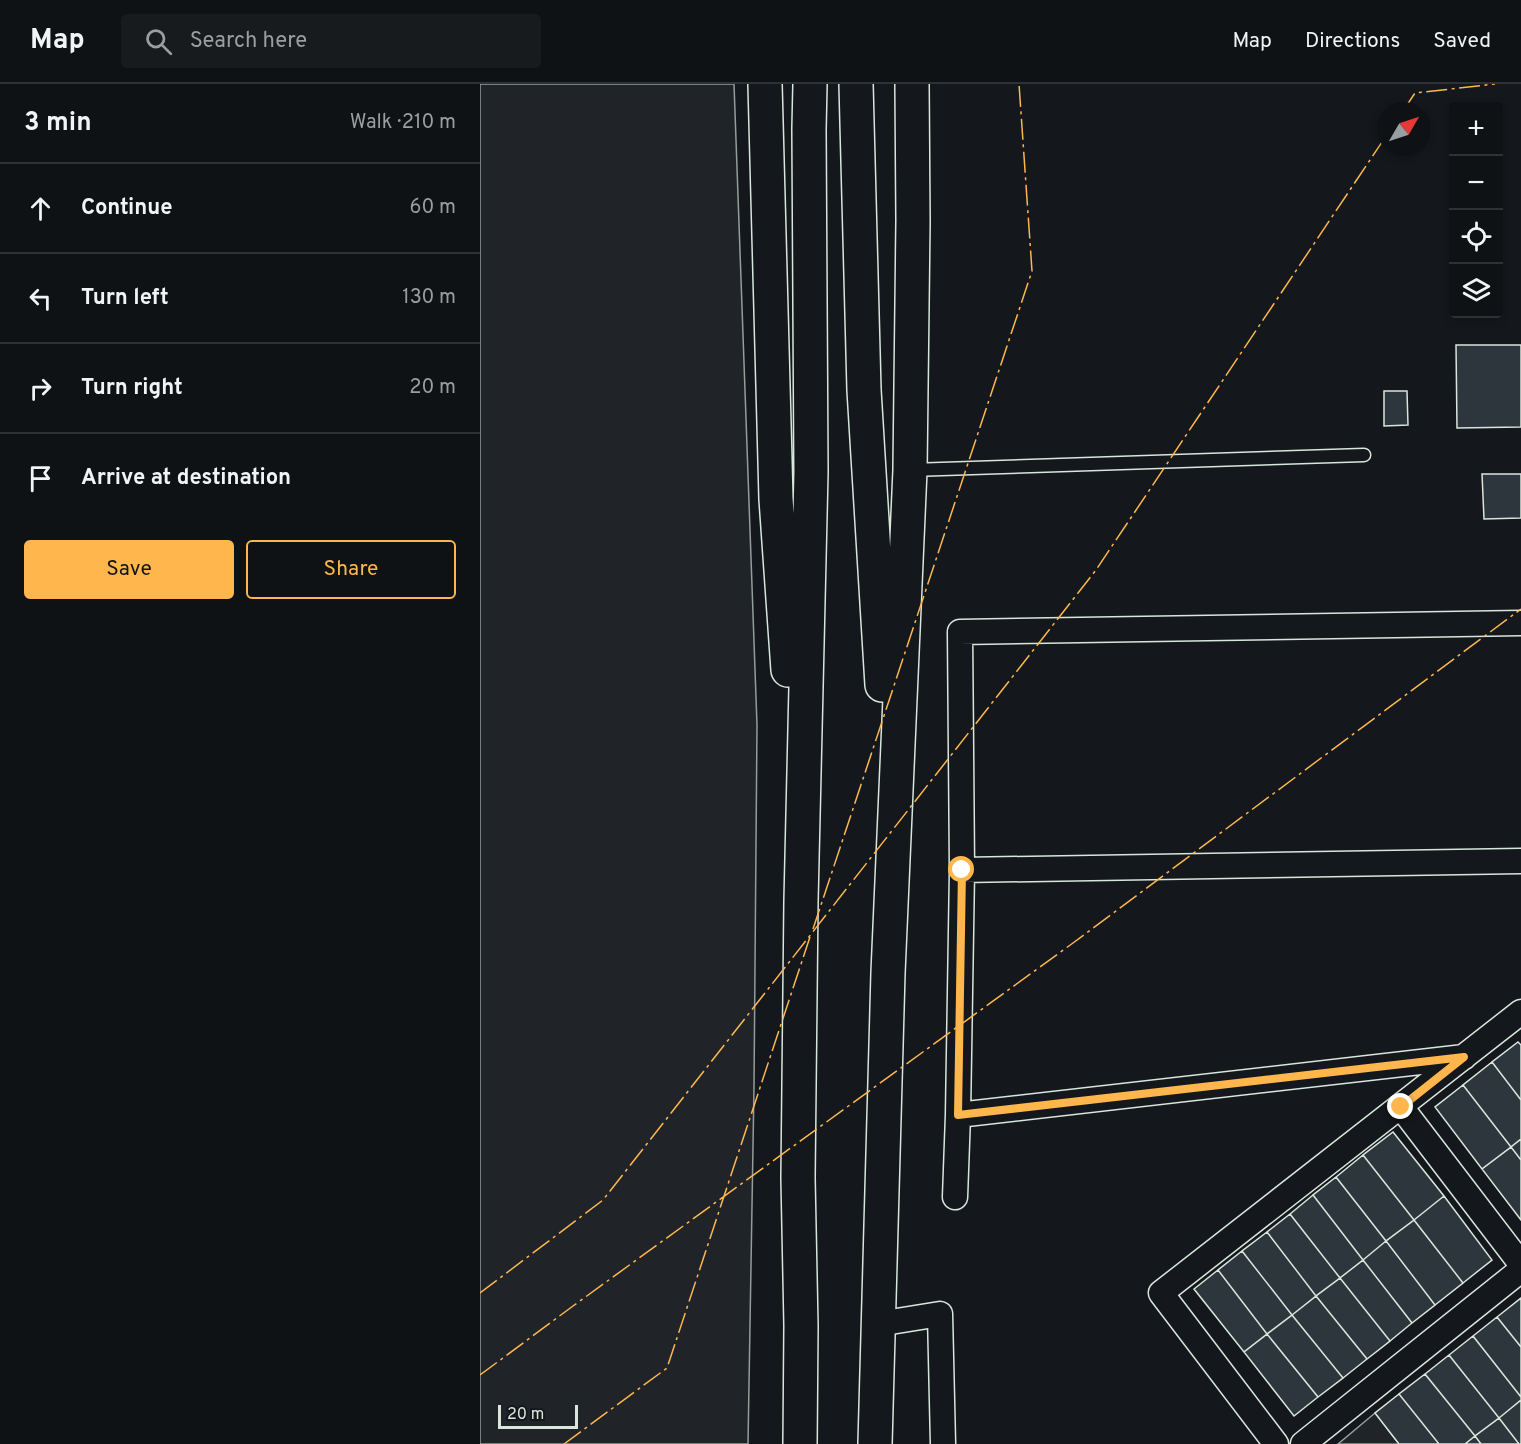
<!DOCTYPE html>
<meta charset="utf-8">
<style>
body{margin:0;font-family:Overpass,sans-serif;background:#181b1e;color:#f1f3f6}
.controls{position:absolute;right:18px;top:18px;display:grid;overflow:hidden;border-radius:6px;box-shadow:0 3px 9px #0003}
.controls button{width:54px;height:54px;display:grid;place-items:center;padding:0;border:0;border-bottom:2px solid #2f3234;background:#0f1215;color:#f1f3f6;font:30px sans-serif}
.compass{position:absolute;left:897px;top:18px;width:54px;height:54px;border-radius:50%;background:#0f1215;box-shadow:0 3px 9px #0003;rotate:51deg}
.scale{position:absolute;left:18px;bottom:15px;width:80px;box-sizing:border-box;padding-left:6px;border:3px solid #d8e6dc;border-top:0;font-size:16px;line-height:21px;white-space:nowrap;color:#d8e6dc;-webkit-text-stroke:4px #14181c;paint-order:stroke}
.stop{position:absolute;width:18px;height:18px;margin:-14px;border:4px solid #ffb74d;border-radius:50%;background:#fff}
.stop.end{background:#ffb74d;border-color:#fff;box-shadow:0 2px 6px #0008}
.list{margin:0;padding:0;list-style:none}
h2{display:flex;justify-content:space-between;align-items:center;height:78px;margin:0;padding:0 24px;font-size:26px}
h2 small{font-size:20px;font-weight:400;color:#9b9ea0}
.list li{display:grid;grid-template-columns:39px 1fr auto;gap:18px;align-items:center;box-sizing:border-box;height:90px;padding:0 24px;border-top:2px solid #2f3234}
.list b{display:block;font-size:22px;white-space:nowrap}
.list em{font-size:20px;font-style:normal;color:#9b9ea0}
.actions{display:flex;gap:12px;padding:18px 24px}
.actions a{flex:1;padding:14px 0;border:2px solid #ffb74d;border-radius:6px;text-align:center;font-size:21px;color:#ffb74d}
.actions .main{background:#ffb74d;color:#111}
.icon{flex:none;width:33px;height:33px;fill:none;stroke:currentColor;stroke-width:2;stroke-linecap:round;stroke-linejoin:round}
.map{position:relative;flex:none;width:1041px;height:1360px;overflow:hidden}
header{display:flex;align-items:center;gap:36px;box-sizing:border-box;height:84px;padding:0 30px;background:#0f1215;border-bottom:2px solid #2f3234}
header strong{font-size:28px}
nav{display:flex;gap:33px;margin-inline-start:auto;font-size:21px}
.search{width:420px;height:54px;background:#181b1e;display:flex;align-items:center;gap:15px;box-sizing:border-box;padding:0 21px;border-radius:6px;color:#9b9ea0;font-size:22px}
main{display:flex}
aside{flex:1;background:#0f1215}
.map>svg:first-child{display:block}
</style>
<header>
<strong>Map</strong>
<div class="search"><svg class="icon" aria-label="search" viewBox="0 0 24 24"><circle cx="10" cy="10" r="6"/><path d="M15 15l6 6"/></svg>Search here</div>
<nav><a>Map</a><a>Directions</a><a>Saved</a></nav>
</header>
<main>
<aside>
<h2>3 min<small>Walk · 210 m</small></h2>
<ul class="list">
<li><svg class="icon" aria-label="ahead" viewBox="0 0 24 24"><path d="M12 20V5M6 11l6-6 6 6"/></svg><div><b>Continue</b></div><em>60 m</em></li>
<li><svg class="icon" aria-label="left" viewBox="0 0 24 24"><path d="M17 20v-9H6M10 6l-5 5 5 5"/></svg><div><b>Turn left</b></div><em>130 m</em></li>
<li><svg class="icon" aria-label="right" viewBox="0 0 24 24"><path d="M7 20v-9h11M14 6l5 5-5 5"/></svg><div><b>Turn right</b></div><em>20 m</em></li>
<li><svg class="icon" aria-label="arrive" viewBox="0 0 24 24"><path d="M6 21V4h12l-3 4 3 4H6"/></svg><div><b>Arrive at destination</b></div></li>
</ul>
<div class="actions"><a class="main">Save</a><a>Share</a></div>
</aside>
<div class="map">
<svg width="1041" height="1360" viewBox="0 0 1041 1360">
<rect width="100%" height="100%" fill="#14181c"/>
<!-- green -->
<path fill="#202428" stroke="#939e99" stroke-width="1.5" d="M 0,0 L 254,0 L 277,641 L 274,1003 L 268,1360 L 0,1360 Z
M 895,1329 L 919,1360 L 858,1360 Z"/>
<!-- building -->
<path fill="#2c363c" stroke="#d8e6dc" stroke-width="1.5" d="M 976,261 L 1041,261 L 1041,343 L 977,344 Z
M 904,307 L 927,307 L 928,341 L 904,342 Z
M 1002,390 L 1041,390 L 1041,434 L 1004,435 Z
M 1038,958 L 1041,961 L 1041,1016 L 1012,978 Z
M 1012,978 L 1041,1016 L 1041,1055 L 1031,1063 L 983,1001 Z
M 983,1001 L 1031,1063 L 1002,1085 L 955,1023 Z
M 913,1048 L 964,1112 L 934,1136 L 883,1071 Z
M 1041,1055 L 1041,1076 L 1031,1063 Z
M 1031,1063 L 1041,1076 L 1041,1136 L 1002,1085 Z
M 883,1071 L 934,1136 L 906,1157 L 856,1093 Z
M 856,1093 L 906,1157 L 883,1176 L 833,1111 Z
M 833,1111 L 883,1176 L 860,1194 L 810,1130 Z
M 964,1112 L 1012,1176 L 983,1199 L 934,1136 Z
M 810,1130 L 860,1194 L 836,1212 L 787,1148 Z
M 934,1136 L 983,1199 L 955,1221 L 906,1157 Z
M 787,1148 L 836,1212 L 812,1231 L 762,1167 Z
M 906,1157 L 955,1221 L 932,1239 L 883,1176 Z
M 762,1167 L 812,1231 L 787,1250 L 738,1186 Z
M 883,1176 L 932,1239 L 910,1257 L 860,1194 Z
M 738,1186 L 787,1250 L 764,1268 L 714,1205 Z
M 860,1194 L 910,1257 L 887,1275 L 836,1212 Z
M 836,1212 L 887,1275 L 863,1294 L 812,1231 Z
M 1041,1214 L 1041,1263 L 1017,1233 Z
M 812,1231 L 863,1294 L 838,1313 L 787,1250 Z
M 1017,1233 L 1041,1263 L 1041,1313 L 993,1252 Z
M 787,1250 L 838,1313 L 814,1332 L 764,1268 Z
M 993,1252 L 1041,1313 L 1041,1316 L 1019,1334 L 969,1271 Z
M 969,1271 L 1019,1334 L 995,1352 L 945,1290 Z
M 945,1290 L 995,1352 L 985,1360 L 959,1360 L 919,1310 Z
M 919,1310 L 959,1360 L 919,1360 L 895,1329 Z
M 1041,1316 L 1041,1360 L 1039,1360 L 1019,1334 Z
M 1019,1334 L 1039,1360 L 1001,1360 L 995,1352 Z
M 995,1352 L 1001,1360 L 985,1360 Z"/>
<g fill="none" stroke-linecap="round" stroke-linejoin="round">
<!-- service casing -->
<g stroke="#d8e6dc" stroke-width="15">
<path id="service" d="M 431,386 L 884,371"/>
</g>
<!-- minor casing -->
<g stroke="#d8e6dc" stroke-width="27">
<path id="minor" d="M 482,786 L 1041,777
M 921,1023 L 1041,1180
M 478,1031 L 984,973
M 475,1113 L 478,1031 L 482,786 L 480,548 L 1041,539
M 398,1240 L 460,1230 L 463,1360
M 796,1360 L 681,1209 L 1041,928
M 823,1360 L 1041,1186"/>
</g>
<!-- trunk casing -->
<g stroke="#d8e6dc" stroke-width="36">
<path id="trunk" d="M 285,0 L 296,415 L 308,586
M 376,0 L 384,306 L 402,601
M 320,1360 L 321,1242 L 318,1094 L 321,817 L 331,388 L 329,45 L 330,0
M 395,1360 L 408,889 L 430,386 L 433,137 L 432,0"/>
</g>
<!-- service -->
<use href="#service" stroke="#14181c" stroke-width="12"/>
<!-- minor -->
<use href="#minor" stroke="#14181c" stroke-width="24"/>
<!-- trunk -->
<use href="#trunk" stroke="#14181c" stroke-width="33"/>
<!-- power -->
<path stroke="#ffb74d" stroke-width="1.5" stroke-dasharray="21 4.5 3 4.5" stroke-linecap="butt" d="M 923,27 L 935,9 L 1015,0
M 333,845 L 552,187 L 539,0
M 0,1209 L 123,1116 L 616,486 L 906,52
M 0,1291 L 93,1222 L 593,859 L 1041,525
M 84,1360 L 187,1284 L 330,853"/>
</g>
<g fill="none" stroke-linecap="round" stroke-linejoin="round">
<!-- route -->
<path stroke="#ffb74d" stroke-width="8" d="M 482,786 L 478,1031 L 984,973 L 921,1023"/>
</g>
</svg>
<div class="controls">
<button>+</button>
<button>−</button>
<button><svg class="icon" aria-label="locate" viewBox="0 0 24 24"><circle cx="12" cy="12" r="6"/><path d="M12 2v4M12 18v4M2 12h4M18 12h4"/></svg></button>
<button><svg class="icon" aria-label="layers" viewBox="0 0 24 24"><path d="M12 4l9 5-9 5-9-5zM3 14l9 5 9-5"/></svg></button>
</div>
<svg class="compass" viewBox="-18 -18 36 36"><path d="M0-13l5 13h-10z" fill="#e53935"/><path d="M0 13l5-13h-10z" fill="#9b9ea0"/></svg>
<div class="scale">20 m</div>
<div class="stop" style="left:482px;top:786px"></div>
<div class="stop end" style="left:921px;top:1023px"></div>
</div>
</main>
